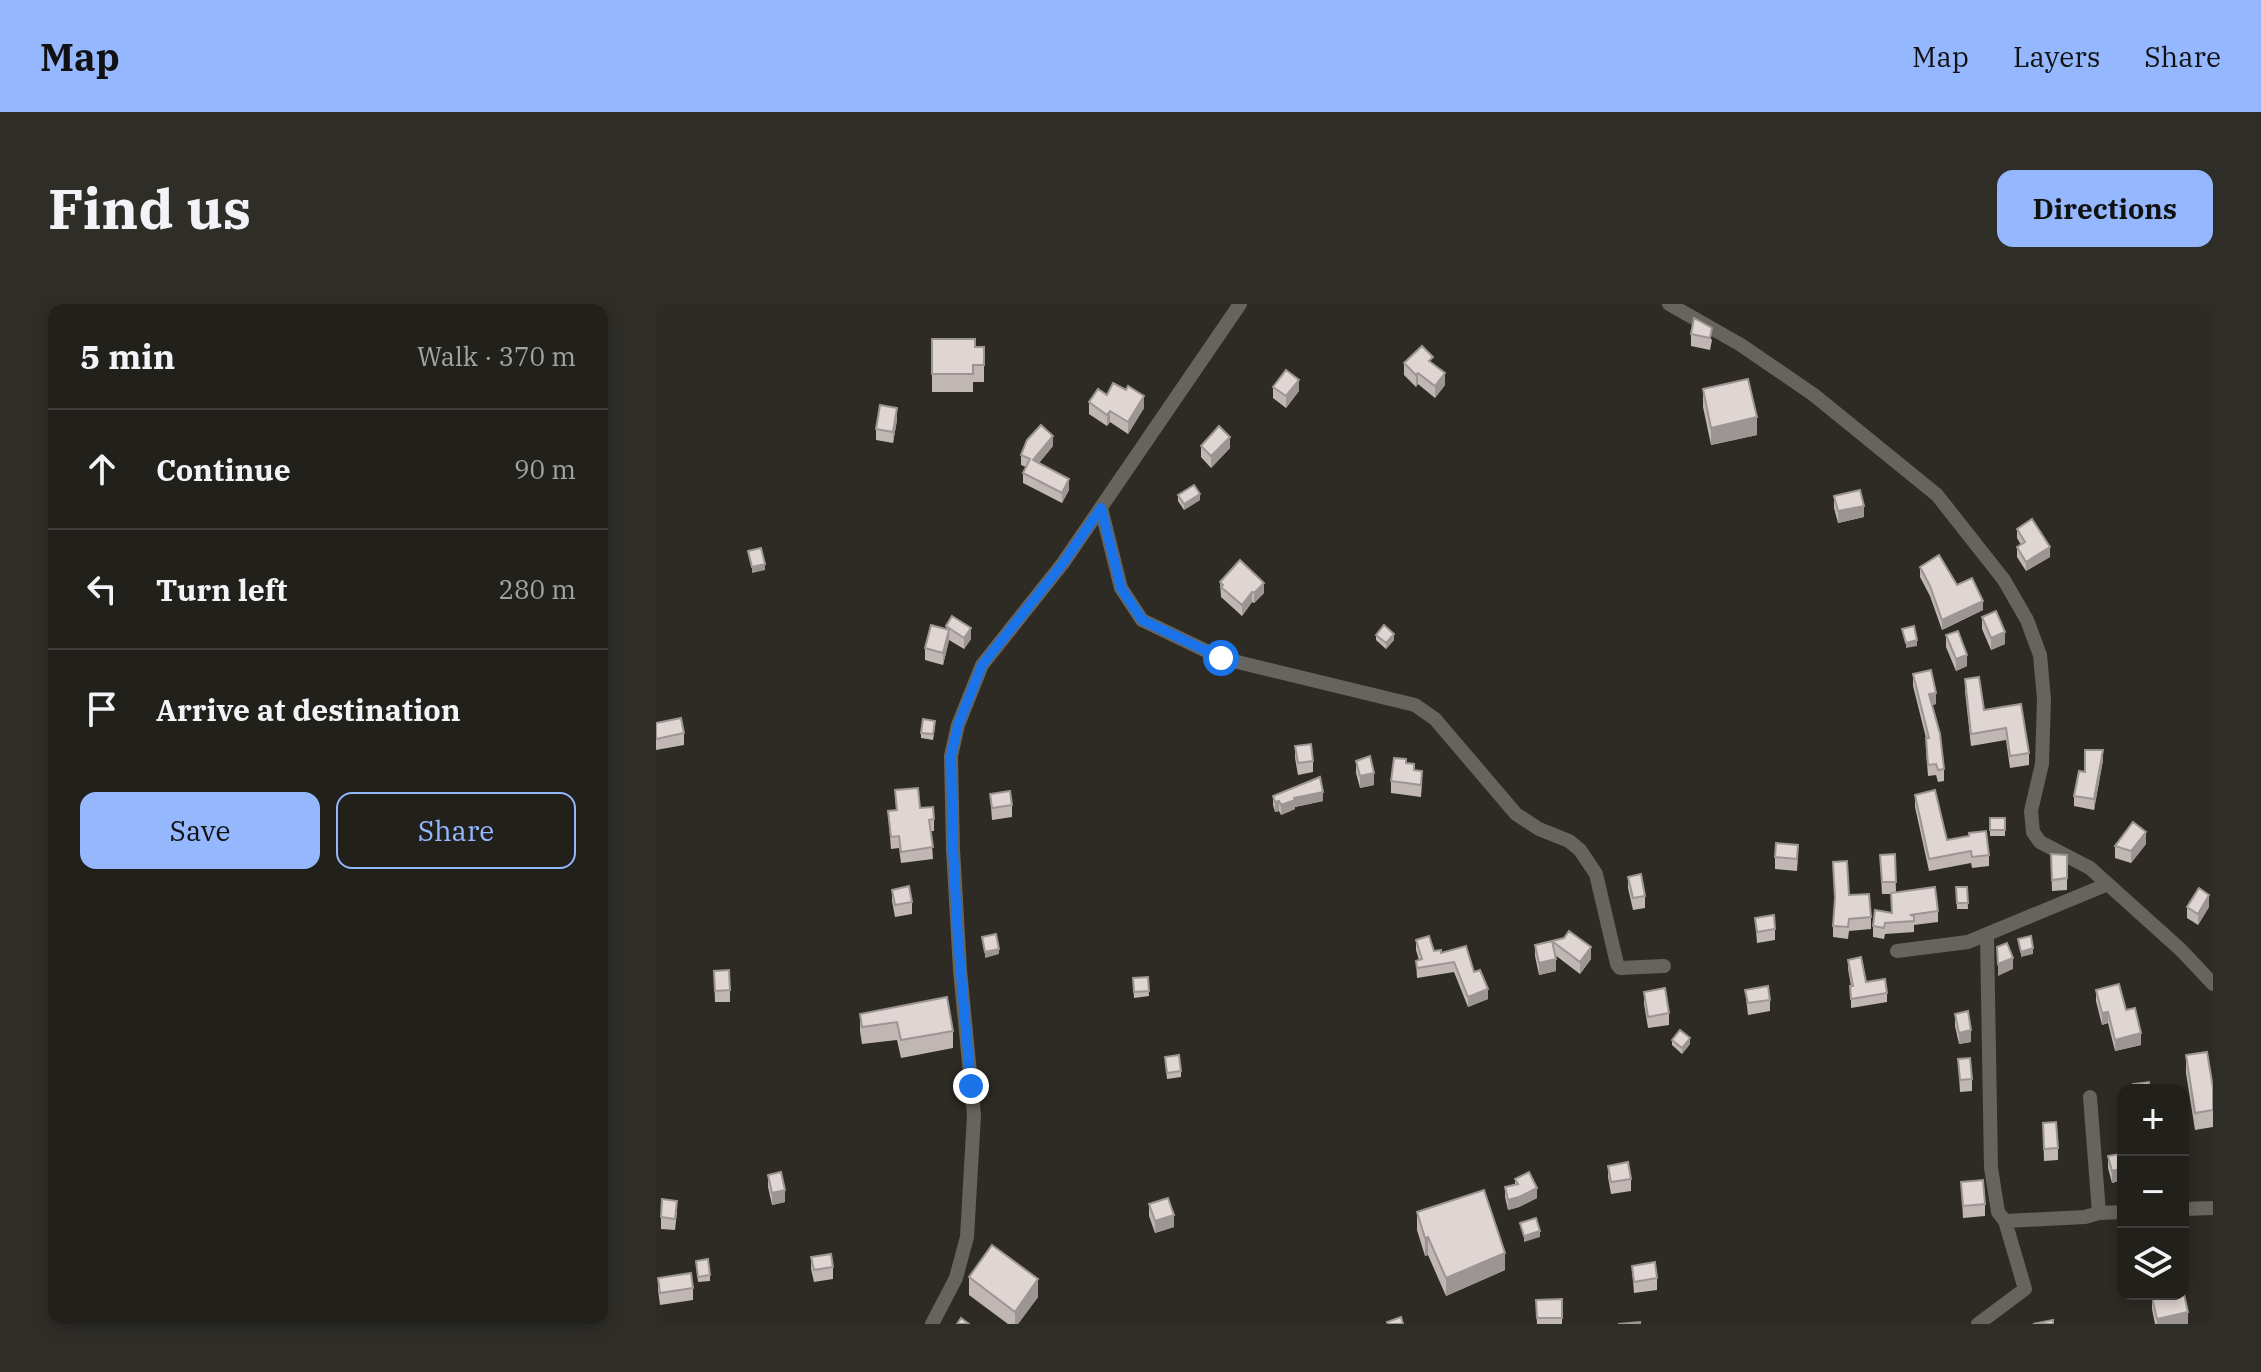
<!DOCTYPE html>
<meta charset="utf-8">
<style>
body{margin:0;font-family:"IBM Plex Serif",serif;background:#2e2d28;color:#f1f3f6}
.controls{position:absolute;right:24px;bottom:24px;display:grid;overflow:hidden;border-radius:16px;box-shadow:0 4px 12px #0003}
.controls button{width:72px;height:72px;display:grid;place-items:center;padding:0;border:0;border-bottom:2px solid #3f3e3a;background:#22201b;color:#f1f3f6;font:40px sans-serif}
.stop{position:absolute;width:24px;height:24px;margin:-18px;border:6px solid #1a73e8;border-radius:50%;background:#fff}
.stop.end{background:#1a73e8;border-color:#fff;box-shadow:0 2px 8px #0008}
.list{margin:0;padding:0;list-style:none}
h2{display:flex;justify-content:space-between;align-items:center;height:104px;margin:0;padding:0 32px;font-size:34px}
h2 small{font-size:26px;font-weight:400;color:#a2a3a3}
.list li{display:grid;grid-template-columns:52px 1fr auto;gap:24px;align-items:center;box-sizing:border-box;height:120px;padding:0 32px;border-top:2px solid #3f3e3a}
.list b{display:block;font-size:30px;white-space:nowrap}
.list em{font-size:26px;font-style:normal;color:#a2a3a3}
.actions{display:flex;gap:16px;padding:24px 32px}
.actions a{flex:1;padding:18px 0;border:2px solid #94b7fd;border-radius:16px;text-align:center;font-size:28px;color:#94b7fd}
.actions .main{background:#94b7fd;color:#111}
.icon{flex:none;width:44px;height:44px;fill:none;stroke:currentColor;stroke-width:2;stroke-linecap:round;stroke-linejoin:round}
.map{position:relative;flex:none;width:1557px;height:1020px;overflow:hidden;border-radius:16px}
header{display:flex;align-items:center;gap:48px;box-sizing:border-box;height:112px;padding:0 40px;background:#94b7fd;color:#111}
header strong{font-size:38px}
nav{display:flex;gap:44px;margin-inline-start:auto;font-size:28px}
.intro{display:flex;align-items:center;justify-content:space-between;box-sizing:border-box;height:192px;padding:0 48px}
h1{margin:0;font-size:56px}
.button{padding:20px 36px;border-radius:16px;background:#94b7fd;color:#111;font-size:28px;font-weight:700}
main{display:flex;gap:48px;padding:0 48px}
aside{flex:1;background:#22201b;border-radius:16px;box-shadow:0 4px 12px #0003}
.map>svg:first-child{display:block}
</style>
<header>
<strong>Map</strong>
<nav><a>Map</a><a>Layers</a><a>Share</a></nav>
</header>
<div class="intro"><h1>Find us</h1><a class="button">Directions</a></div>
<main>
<aside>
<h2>5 min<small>Walk · 370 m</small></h2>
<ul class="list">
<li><svg class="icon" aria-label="ahead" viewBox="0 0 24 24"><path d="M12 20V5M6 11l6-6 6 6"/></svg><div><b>Continue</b></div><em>90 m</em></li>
<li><svg class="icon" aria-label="left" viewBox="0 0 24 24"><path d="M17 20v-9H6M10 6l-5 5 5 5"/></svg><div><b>Turn left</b></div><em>280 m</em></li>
<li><svg class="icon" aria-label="arrive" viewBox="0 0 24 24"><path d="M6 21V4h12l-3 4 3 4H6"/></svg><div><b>Arrive at destination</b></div></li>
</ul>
<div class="actions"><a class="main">Save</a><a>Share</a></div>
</aside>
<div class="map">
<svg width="1557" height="1020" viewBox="0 0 1557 1020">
<rect width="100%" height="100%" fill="#2d2b24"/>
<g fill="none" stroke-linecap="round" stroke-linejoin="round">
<!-- minor -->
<path stroke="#67645d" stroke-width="14" d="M 1013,0 L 1085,41 L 1158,91 L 1281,191 L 1348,276 L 1371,316 L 1384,351 L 1388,395 L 1386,460 L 1375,507 L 1377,528 L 1384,538 L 1434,564 L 1525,646 L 1557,680
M 445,204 L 465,284 L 486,316 L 565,354 L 759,401 L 779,415 L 860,510 L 883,525 L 913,537 L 924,546 L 940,570 L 961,660 L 964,664 L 1008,662
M 1241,647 L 1312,638 L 1452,580
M 1434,793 L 1443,909
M 1527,905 L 1557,904
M 1349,917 L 1429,913 L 1443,909 L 1467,908
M 276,1020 L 300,974 L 311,933 L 318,811 L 304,666 L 297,545 L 295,452 L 302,421 L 326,361 L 407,259 L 584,0
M 1322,1020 L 1369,985 L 1349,917 L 1342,908 L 1335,864 L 1331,632"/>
</g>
<!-- wall -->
<path fill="#c0b7b5" d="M 1038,14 L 1056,36 L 1054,46 L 1035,42 L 1035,30 Z
M 276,35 L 319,43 L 328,43 L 328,78 L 317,78 L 317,88 L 276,88 Z
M 748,59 L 777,60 L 789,81 L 779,94 L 762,80 L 760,83 L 748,71 Z
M 617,83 L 643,87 L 630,104 L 617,94 Z
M 1047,85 L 1101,131 L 1055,141 L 1047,103 Z
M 470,86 L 488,104 L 472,130 L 454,118 L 451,122 L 433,110 L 433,98 Z
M 241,116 L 237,139 L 220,136 L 220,125 Z
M 397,142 L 383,159 L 413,186 L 406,199 L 367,179 L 367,169 L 370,163 L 365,161 L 365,151 Z
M 545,142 L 574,144 L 555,164 L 545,153 Z
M 522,191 L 544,196 L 528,206 L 522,197 Z
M 1178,192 L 1208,213 L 1182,219 L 1178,204 Z
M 1361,225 L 1394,253 L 1370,267 L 1361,253 L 1361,243 L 1365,241 L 1361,234 Z
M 1264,263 L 1301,281 L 1327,306 L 1286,326 L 1274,292 L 1264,273 Z
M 564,278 L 608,289 L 598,299 L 596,298 L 586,312 L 565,293 Z
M 1326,313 L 1349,340 L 1335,346 L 1326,325 Z
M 290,322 L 315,335 L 308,345 L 293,336 L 287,361 L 269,356 L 269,344 L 290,325 Z
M 720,331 L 738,336 L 730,345 L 720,336 Z
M 1290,331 L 1311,362 L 1300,367 L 1290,343 Z
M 1257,370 L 1280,400 L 1276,401 L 1288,465 L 1288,477 L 1282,478 L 1280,471 L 1272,472 L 1270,446 L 1270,434 L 1257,382 Z
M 1309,375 L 1328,406 L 1365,400 L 1373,449 L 1373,461 L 1354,464 L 1350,436 L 1315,442 L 1309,387 Z
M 0,419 L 28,429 L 28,441 L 0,446 Z
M 279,423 L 277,436 L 265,434 L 265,429 Z
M 639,442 L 657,457 L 657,468 L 642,471 L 639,454 Z
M 1447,456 L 1438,506 L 1418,502 L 1418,492 L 1429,468 Z
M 700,457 L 718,481 L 704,484 L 700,469 Z
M 750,459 L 758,466 L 766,479 L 765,493 L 735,489 L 735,477 Z
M 239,486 L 278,515 L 278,527 L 275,527 L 277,555 L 245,559 L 243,544 L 235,545 L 232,507 L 240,506 Z
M 334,490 L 356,501 L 356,513 L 336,516 Z
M 1259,491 L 1291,536 L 1333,551 L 1333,562 L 1316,564 L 1315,559 L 1273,567 L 1259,503 Z
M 617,492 L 667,497 L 639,503 L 639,505 L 625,511 L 623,507 L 619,508 L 617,501 Z
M 1334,514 L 1349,514 L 1349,532 L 1334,532 Z
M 1490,540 L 1475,559 L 1459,554 L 1459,542 Z
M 1239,550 L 1240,589 L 1282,607 L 1282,618 L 1258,621 L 1258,628 L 1229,630 L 1228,635 L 1217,633 L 1217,622 L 1236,609 L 1235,590 L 1226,590 L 1224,551 Z
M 1395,550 L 1411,551 L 1411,586 L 1396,587 Z
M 1142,552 L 1141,567 L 1119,565 L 1119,553 Z
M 972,573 L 989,592 L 989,604 L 977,606 L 972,584 Z
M 1300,583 L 1311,583 L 1312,605 L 1301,605 Z
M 236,586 L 256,598 L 256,610 L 239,613 L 236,597 Z
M 1193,591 L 1215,613 L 1215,625 L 1193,627 L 1192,635 L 1177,633 L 1177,622 Z
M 1531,603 L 1553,603 L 1542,621 L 1531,614 Z
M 1099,614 L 1119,625 L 1119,636 L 1101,639 Z
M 760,636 L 778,647 L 785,649 L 818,668 L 832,695 L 812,703 L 798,668 L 761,674 L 760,657 L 763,656 L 760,646 Z
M 896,637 L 935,655 L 924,670 L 899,651 L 900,667 L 883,671 L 879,652 L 879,641 Z
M 1192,656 L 1210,678 L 1231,689 L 1231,698 L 1195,704 L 1195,682 L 1192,665 Z
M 58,667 L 74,686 L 74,698 L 59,698 Z
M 492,673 L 493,692 L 478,694 L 477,674 Z
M 1089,686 L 1114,696 L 1114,707 L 1092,711 Z
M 1440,686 L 1470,706 L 1485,741 L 1459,747 L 1452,719 L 1446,721 L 1440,697 Z
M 988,688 L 1013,709 L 1013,721 L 992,724 L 988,700 Z
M 204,710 L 297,727 L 297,744 L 245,754 L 241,736 L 206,740 L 204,727 Z
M 1299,710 L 1315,738 L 1303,740 L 1299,722 Z
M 1016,736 L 1034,740 L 1026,750 L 1016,741 Z
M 1530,751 L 1557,784 L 1557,823 L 1539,826 L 1530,769 Z
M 509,753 L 525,767 L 525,773 L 511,775 Z
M 1302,755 L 1316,775 L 1316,787 L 1304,788 Z
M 1387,819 L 1402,844 L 1402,856 L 1388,857 Z
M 1467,843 L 1467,876 L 1456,879 L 1452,864 L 1452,852 L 1462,850 L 1462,844 Z
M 952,862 L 975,875 L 975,887 L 955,890 L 952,873 Z
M 112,871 L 129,898 L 116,901 L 112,883 Z
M 859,875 L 881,894 L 863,903 L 852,906 L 849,893 L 849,883 L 859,880 Z
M 1305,878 L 1329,900 L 1329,912 L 1307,914 Z
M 493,900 L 518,923 L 499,929 L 493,912 Z
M 21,908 L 19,926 L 5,925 L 5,913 Z
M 761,908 L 849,966 L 790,992 L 772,951 L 769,952 L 761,926 Z
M 155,953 L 177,963 L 177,975 L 158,978 L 155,965 Z
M 40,957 L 54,971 L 54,977 L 42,978 Z
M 976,962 L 1001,974 L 1001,986 L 978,989 Z
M 313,973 L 382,993 L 362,1020 L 352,1020 L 313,991 Z
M 2,974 L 37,984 L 37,996 L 4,1001 L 2,986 Z
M 1496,993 L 1532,1020 L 1499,1020 L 1496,1005 Z
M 906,995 L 906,1020 L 881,1020 L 880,996 Z"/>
<!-- shaded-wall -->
<path fill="#9c9594" d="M 762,69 L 762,80 L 760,83 L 760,71 Z
M 789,69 L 789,81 L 779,94 L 779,82 Z
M 643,76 L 643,87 L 630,104 L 630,92 Z
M 488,92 L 488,104 L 472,130 L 472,118 Z
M 241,104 L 241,116 L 237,139 L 237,128 Z
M 454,107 L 454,118 L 451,122 L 451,111 Z
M 1101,113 L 1101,131 L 1055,141 L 1055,124 Z
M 397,132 L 397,142 L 377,166 L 377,156 Z
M 574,133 L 574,144 L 555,164 L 555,152 Z
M 413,175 L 413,186 L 406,199 L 406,189 Z
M 544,190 L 544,196 L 528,206 L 528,200 Z
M 1208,202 L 1208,213 L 1182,219 L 1182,207 Z
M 1394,243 L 1394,253 L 1370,267 L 1370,258 Z
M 109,260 L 109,266 L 96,269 L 96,263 Z
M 608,279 L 608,289 L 598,299 L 598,289 Z
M 596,288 L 596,298 L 586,312 L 586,301 Z
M 1327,297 L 1327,306 L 1286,326 L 1286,316 Z
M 315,324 L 315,335 L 308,345 L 308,334 Z
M 293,326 L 293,337 L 287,361 L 287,349 Z
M 1349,328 L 1349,340 L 1335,346 L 1335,334 Z
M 738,330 L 738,336 L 730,345 L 730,339 Z
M 1261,336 L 1261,342 L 1250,344 L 1250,339 Z
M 1311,351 L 1311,362 L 1300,367 L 1300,355 Z
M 1280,389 L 1280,400 L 1273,402 L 1273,390 Z
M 1447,446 L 1447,456 L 1438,506 L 1438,495 Z
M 718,469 L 718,481 L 704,484 L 704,472 Z
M 667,488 L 667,497 L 639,503 L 639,505 L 625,511 L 625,501 L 638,494 Z
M 623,497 L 623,507 L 619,508 L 619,498 Z
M 1490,528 L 1490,540 L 1475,559 L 1475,547 Z
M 1553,591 L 1553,603 L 1542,621 L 1542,610 Z
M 935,643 L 935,655 L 924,670 L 924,658 Z
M 1377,644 L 1377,650 L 1365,653 L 1365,648 Z
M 343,645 L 343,650 L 329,654 L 329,648 Z
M 1357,654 L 1357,665 L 1342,672 L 1342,660 Z
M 900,655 L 900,667 L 883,671 L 883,659 Z
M 832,685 L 832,695 L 812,703 L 812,693 Z
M 1452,708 L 1452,719 L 1446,721 L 1446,709 Z
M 1315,726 L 1315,738 L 1303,740 L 1303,729 Z
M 1485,729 L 1485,741 L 1459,747 L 1459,736 Z
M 1034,734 L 1034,740 L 1026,750 L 1026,744 Z
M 1467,864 L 1467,876 L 1456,879 L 1456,867 Z
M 881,884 L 881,894 L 863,903 L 852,906 L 852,896 Z
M 129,886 L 129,898 L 116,901 L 116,889 Z
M 518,911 L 518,923 L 499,929 L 499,917 Z
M 884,927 L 884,933 L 868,938 L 868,932 Z
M 772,933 L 772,951 L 769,952 L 769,934 Z
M 849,949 L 849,966 L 790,992 L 790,974 Z
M 382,975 L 382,993 L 362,1020 L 359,1020 L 359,1008 Z
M 1532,1008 L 1532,1020 L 1501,1020 L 1501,1015 Z"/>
<!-- building -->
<path fill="#dfd5d3" stroke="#9c9594" stroke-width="2" d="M 1038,14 L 1056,24 L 1054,34 L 1035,30 Z
M 276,35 L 319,35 L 319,43 L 328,43 L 328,61 L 317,61 L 317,70 L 276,70 Z
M 766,42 L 777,53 L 773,57 L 789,69 L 779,82 L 762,69 L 760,71 L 748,59 Z
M 630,66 L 643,76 L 630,92 L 617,83 Z
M 1092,75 L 1101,113 L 1055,124 L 1047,85 Z
M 457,79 L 470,86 L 472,82 L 488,92 L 472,118 L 454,107 L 451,111 L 433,98 L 442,85 L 451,91 Z
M 224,101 L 241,104 L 237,128 L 220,125 Z
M 385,121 L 397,132 L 377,156 L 413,175 L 406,189 L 367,169 L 374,155 L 365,151 L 371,136 Z
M 563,122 L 574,133 L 555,152 L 545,142 Z
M 538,181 L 544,190 L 528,200 L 522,191 Z
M 1204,186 L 1208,202 L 1182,207 L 1178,192 Z
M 1376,215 L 1394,243 L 1370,258 L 1361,243 L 1369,238 L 1361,225 Z
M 105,244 L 109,260 L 96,263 L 92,247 Z
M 1283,251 L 1301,281 L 1316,274 L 1327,297 L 1286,316 L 1274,282 L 1264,263 Z
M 584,256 L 608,279 L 598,289 L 596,288 L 586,301 L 565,283 L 567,281 L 564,278 Z
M 1340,307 L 1349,328 L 1335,334 L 1326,313 Z
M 296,312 L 315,324 L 308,334 L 290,322 Z
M 275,321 L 293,326 L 287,349 L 269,344 Z
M 728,321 L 738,330 L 730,339 L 720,331 Z
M 1258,322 L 1261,336 L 1250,339 L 1246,325 Z
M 1302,327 L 1311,351 L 1300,355 L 1290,331 Z
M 1275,366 L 1280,389 L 1273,390 L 1284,430 L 1288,465 L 1282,466 L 1280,460 L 1272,461 L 1270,434 L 1273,434 L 1257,370 Z
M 1323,373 L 1328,406 L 1365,400 L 1373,449 L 1354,452 L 1350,424 L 1315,430 L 1309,375 Z
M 25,414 L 28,429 L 0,435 L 0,419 Z
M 267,415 L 279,417 L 277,430 L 265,429 Z
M 655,440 L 657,457 L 642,459 L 639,442 Z
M 1429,446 L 1447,446 L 1438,495 L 1418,492 L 1423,467 L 1429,468 Z
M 714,452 L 718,469 L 704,472 L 700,457 Z
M 738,454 L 750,455 L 750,459 L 758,460 L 758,466 L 766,467 L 765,481 L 735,477 Z
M 664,473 L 667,488 L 638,494 L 639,496 L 625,501 L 623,497 L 619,498 L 617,492 Z
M 262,484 L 264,504 L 277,503 L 278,515 L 273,516 L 277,543 L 245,548 L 243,532 L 235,533 L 232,507 L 241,506 L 239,486 Z
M 1279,486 L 1291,536 L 1313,532 L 1313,529 L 1330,527 L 1333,551 L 1316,553 L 1315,547 L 1273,555 L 1259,491 Z
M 354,487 L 356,501 L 336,504 L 334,490 Z
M 1334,514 L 1349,514 L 1349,526 L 1334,526 Z
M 1477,518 L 1490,528 L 1475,547 L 1459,542 Z
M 1120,539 L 1142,541 L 1141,555 L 1119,553 Z
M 1239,550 L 1240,578 L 1226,578 L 1224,551 Z
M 1395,550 L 1411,551 L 1411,574 L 1396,576 Z
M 1191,557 L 1193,591 L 1213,590 L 1215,613 L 1193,615 L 1192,623 L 1177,622 L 1179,594 L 1177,558 Z
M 985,570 L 989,592 L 977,594 L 972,573 Z
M 253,582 L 256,598 L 239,601 L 236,586 Z
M 1279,583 L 1282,607 L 1254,611 L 1258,612 L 1258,617 L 1229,619 L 1228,624 L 1217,622 L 1219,606 L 1236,609 L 1235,589 Z
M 1300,583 L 1311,583 L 1312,599 L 1301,599 Z
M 1543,584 L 1553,591 L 1542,610 L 1531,603 Z
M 1118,611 L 1119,625 L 1101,628 L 1099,614 Z
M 913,627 L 935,643 L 924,658 L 896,637 L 908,634 Z
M 340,630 L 343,645 L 329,648 L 326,633 Z
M 773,632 L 778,647 L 785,646 L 785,649 L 810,642 L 818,668 L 824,666 L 832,685 L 812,693 L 798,658 L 761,664 L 760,657 L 766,655 L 760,636 Z
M 1375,632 L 1377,644 L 1365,648 L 1362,635 Z
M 896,637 L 900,655 L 883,659 L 879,641 Z
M 1351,639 L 1357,654 L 1342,660 L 1341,643 Z
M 1205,653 L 1210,678 L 1229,675 L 1231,689 L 1195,695 L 1194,682 L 1197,682 L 1192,656 Z
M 73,666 L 74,686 L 59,687 L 58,667 Z
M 492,673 L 493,687 L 478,688 L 477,674 Z
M 1463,680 L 1470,706 L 1479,704 L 1485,729 L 1459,736 L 1452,708 L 1446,709 L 1440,686 Z
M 1112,682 L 1114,696 L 1092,699 L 1089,686 Z
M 1009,684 L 1013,709 L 992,713 L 988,688 Z
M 291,693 L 297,727 L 245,736 L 241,718 L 206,723 L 204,710 Z
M 1312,707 L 1315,726 L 1303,729 L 1299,710 Z
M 1024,726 L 1034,734 L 1026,744 L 1016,736 Z
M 1551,748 L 1557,784 L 1557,806 L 1539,809 L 1530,751 Z
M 523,751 L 525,767 L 511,769 L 509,753 Z
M 1314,754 L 1316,775 L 1304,776 L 1302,755 Z
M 1493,778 L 1494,786 L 1478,786 L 1477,780 Z
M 1400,818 L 1402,844 L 1388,845 L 1387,819 Z
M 1467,843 L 1467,864 L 1456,867 L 1452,852 L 1464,850 L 1462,844 Z
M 972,858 L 975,875 L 955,878 L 952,862 Z
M 125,868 L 129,886 L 116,889 L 112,871 Z
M 873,868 L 881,884 L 863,893 L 852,896 L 849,883 L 862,880 L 859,875 Z
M 1327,876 L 1329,900 L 1307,902 L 1305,878 Z
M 828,886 L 849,949 L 790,974 L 772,933 L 769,934 L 761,908 Z
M 512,894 L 518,911 L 499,917 L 493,900 Z
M 6,895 L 21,897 L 19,915 L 5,913 Z
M 880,914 L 884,927 L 868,932 L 864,919 Z
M 336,941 L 382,975 L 359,1008 L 313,973 Z
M 175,950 L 177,963 L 158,966 L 155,953 Z
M 52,955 L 54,971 L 42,973 L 40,957 Z
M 999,958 L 1001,974 L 978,978 L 976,962 Z
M 35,969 L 37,984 L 4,989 L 2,974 Z
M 1527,986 L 1532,1008 L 1501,1015 L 1496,993 L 1509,990 L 1527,990 Z
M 906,995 L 906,1014 L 881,1014 L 880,996 Z
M 745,1013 L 747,1020 L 732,1020 L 731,1018 Z
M 305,1014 L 313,1020 L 301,1020 Z
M 1397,1016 L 1397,1020 L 1377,1020 Z
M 984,1018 L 984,1020 L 962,1020 Z"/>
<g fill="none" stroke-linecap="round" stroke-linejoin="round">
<!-- route -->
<path stroke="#1a73e8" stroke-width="10" d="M 315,782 L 302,636 L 297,545 L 295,452 L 302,421 L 326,361 L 407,259 L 445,204 L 465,284 L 486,316 L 565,354"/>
</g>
</svg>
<div class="controls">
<button>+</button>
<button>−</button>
<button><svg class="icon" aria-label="layers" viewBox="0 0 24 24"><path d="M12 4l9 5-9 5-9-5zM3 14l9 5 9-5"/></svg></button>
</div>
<div class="stop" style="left:565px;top:354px"></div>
<div class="stop end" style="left:315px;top:782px"></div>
</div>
</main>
